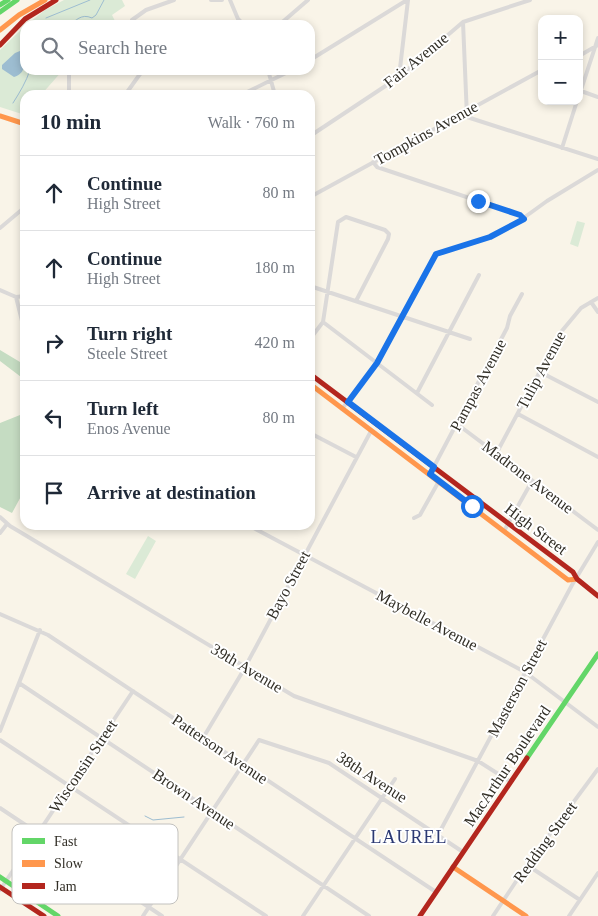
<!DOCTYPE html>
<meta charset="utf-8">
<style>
body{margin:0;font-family:"Times New Roman",serif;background:#f2f2f3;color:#1f2937}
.controls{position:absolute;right:15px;top:15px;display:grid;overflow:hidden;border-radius:10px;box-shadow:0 2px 8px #0003}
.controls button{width:45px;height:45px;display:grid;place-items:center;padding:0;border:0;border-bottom:1px solid #e0e1e3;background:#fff;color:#1f2937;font:25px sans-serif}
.stop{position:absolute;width:15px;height:15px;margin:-11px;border:4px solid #1a73e8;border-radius:50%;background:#fff}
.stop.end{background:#1a73e8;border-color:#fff;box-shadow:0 1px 5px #0008}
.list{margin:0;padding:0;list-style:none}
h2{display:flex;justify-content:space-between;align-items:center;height:65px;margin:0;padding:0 20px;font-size:21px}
h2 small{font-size:16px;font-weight:400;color:#747a83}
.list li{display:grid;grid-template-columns:32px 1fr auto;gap:15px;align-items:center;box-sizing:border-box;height:75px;padding:0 20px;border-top:1px solid #e0e1e3}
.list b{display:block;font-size:19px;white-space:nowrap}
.list p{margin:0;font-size:16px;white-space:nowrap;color:#747a83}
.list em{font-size:16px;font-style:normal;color:#747a83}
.icon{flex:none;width:28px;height:28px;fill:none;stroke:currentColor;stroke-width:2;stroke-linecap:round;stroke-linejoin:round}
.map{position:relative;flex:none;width:598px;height:916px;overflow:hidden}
.search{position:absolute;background:#fff;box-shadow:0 2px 8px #0003;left:20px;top:20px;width:295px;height:55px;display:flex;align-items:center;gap:12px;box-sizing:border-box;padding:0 18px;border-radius:15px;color:#747a83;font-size:19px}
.panel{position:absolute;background:#fff;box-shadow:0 2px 8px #0003;left:20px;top:90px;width:295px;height:440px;border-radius:15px}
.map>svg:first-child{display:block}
</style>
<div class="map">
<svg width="598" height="916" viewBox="0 0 598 916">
<rect width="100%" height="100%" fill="#f9f4e8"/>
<!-- green -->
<path fill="#dbead6" d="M 64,0 L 122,0 L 125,6 L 112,15 L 117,25 L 26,25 L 45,10 Z
M 25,26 L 25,70 L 63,70 L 41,95 L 25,95 L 25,115 L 0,107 L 0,50 Z
M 577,221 L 585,223 L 578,247 L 570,244 Z
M 148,536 L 156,541 L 135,579 L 126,574 Z"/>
<!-- forest -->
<path fill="#c5dcc2" d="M 0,350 L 25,365 L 25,380 L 0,361 Z
M 25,413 L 25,489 L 12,513 L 0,507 L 0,423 Z"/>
<!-- water -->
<path fill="#9dbdd1" d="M 25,49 C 25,61 27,73 14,77 L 2,69 L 2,65 L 15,53 Z"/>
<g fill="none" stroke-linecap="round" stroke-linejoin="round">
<!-- stream -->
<path stroke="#9dbdd1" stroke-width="1" d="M 46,18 L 90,0
M 69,25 C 76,21 81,13 92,18 L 96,15 L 104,0
M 13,103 C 20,92 26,82 30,70
M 145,816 L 153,820 L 184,817
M 76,827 L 86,829"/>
<!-- street -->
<path stroke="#dbd9d8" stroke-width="4" d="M 211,0 L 222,0
M 230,0 L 238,19 L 244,25
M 132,20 L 146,10 L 174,0
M 463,22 L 467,117 L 598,159
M 279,25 L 308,0
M 579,56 L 598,45
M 310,60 L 407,0
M 268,70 L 275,95
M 399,77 L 408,0
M 581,91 L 598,97
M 69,95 L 69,70
M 125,95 L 140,74 L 148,70
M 241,95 L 292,70
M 579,96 L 598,38
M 310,136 L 399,77 L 463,22 L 530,0
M 562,148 L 577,101
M 373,162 L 377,167 L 520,215 L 524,219
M 310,197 L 542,70
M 0,228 L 25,207
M 310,286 L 470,339
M 0,290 L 16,297 L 25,296
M 16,297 L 25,333
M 591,302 L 598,312
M 323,322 L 432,405
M 310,339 L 323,322 L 338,222 L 346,217 L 385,230 L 389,234 L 388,239 L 356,301
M 540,372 L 598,402
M 417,393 L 479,275
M 342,409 L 377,363 L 436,254 L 479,241 L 501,232 L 518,222 L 547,201 L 598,170
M 518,414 L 598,457
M 457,424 L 598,530
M 310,433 L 356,457
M 496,454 L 561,332 L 581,308 L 598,298
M 430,474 L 507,328 L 510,316 L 522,294
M 0,517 L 10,526 L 294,696 L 478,761 L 511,782
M 414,518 L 420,515 L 439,481
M 248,525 L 525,672 L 598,727
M 504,531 L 532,481
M 0,533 L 7,524
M 0,614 L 48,635 L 436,892
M 19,683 L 369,916
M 0,731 L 40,630
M 203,738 L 243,671 L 371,431
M 0,740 L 266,916
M 0,808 L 162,916
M 438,835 L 572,585 L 598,542
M 527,865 L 580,900
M 0,890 L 133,691
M 143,916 L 259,740 L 329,763 L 463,852
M 303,916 L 395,779
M 493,916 L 527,865 L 598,769
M 569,916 L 598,873"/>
<!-- fast -->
<path stroke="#63d668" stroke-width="5" d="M 0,5 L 8,0
M 0,12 L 17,0
M 527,758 L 598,654
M 0,877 L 58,916"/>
<!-- slow -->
<path stroke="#ff974d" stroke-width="5" d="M 0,30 L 19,15 L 45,0
M 0,116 L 25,124
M 310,384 L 568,580 L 577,579
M 453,867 L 526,916"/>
<!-- jam -->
<path stroke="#b3261e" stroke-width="5" d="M 0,45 L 25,19 L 56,0
M 310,374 L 573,572 L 577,579 L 598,596
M 0,887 L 44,916
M 420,916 L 527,758"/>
</g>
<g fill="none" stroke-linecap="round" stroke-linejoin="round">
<!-- route -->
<path stroke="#1a73e8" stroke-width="6" d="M 472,506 L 430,474 L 434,467 L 348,402 L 377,363 L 436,254 L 490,237 L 524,219 L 520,215 L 478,201"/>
</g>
<g text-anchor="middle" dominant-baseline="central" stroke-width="4" stroke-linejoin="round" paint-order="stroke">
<!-- street labels -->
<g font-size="16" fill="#322f27" stroke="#fff">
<text transform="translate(416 60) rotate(-39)">Fair Avenue</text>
<text transform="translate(426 133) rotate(-29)">Tompkins Avenue</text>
<text transform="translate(541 370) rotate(-62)">Tulip Avenue</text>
<text transform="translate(478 385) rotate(-62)">Pampas Avenue</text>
<text transform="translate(528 477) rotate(37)">Madrone Avenue</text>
<text transform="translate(536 529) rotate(37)">High Street</text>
<text transform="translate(288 585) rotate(-62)">Bayo Street</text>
<text transform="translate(427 620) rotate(28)">Maybelle Avenue</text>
<text transform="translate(247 668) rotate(31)">39th Avenue</text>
<text transform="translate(517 688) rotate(-62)">Masterson Street</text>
<text transform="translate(220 749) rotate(34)">Patterson Avenue</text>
<text transform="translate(83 766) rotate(-56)">Wisconsin Street</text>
<text transform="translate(507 766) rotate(-56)">MacArthur Boulevard</text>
<text transform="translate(372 777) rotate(33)">38th Avenue</text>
<text transform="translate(194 799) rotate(34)">Brown Avenue</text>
<text transform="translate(545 842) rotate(-54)">Redding Street</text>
</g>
<!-- neighbourhood labels -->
<g font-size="18" letter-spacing="1" fill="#2c3973" stroke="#fff">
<text x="409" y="837">LAUREL</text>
</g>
</g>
<!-- legend -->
<rect x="12" y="824" width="166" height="80" rx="8" fill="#fff" stroke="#c2c1be" stroke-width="1"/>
<rect x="22" y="838" width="23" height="6" fill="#63d668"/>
<rect x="22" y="860" width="23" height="7" fill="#ff974d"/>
<rect x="22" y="883" width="23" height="6" fill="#b3261e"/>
<g font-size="14" fill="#322f27">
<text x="54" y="846">Fast</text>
<text x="54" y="868">Slow</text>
<text x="54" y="891">Jam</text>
</g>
</svg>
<div class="controls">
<button>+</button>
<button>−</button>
</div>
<div class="stop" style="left:472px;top:506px"></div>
<div class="stop end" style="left:478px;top:201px"></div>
<div class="search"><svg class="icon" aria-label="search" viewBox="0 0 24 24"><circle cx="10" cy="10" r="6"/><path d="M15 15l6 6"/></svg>Search here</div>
<section class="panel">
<h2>10 min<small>Walk · 760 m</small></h2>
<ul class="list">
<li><svg class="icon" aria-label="ahead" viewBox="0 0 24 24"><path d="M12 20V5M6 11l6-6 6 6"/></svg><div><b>Continue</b><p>High Street</p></div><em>80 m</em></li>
<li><svg class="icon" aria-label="ahead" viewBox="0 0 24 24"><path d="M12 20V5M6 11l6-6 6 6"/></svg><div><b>Continue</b><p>High Street</p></div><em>180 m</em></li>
<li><svg class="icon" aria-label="right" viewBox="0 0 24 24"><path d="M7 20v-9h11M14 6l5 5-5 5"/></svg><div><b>Turn right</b><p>Steele Street</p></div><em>420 m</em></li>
<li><svg class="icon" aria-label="left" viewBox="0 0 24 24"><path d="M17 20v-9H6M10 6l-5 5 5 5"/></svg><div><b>Turn left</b><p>Enos Avenue</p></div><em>80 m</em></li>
<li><svg class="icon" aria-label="arrive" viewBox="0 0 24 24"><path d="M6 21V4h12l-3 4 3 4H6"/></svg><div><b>Arrive at destination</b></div></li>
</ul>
</section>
</div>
